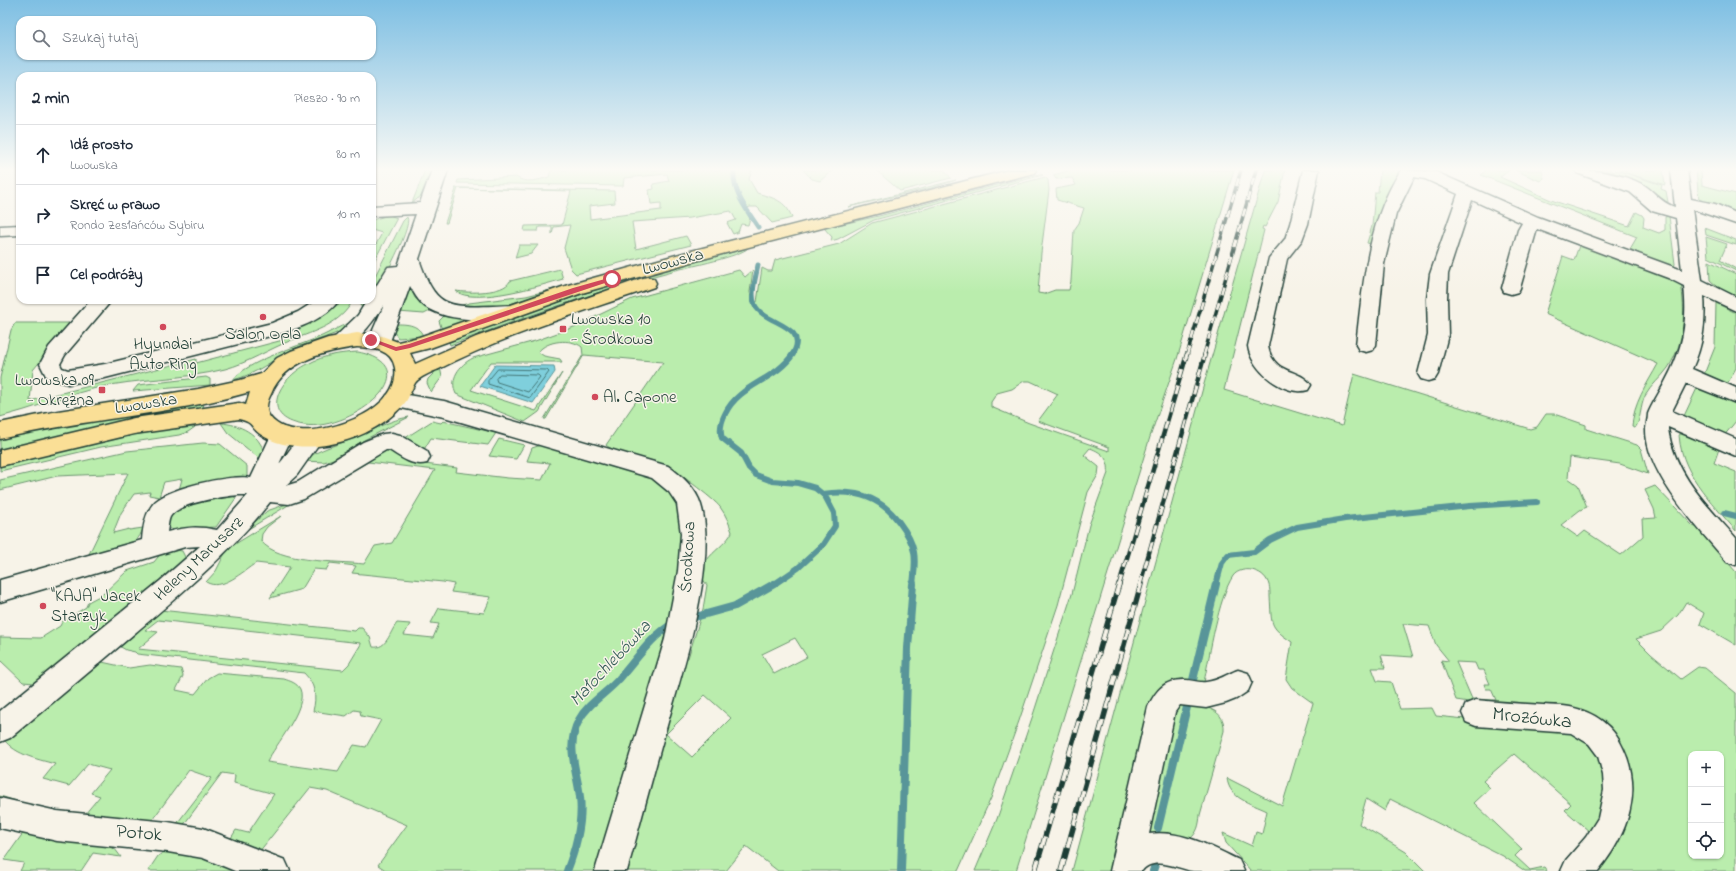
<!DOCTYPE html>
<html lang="pl">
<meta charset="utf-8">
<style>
body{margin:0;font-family:"Indie Flower",sans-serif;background:#f6f6f7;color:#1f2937}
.controls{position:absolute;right:12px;bottom:12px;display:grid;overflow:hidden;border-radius:8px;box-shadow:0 1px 3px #0004}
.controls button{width:36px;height:36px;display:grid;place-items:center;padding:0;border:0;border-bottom:1px solid #e0e1e3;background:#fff;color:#1f2937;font:20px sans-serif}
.stop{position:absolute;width:12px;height:12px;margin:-9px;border:3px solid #d1495b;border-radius:50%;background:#fff}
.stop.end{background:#d1495b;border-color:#fff;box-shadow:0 1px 4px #0008}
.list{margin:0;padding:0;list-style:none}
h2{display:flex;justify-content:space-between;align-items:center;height:52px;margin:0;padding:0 16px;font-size:17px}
h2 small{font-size:13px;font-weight:400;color:#747a83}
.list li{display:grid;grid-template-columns:26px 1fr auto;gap:12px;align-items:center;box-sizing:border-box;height:60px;padding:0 16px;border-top:1px solid #e0e1e3}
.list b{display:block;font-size:15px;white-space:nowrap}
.list p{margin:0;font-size:13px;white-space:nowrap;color:#747a83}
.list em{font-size:13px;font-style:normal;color:#747a83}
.icon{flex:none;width:22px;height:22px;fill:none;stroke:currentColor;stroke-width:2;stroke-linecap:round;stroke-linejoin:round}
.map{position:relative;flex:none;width:1736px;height:871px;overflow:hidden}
.search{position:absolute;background:#fff;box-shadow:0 1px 3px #0004;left:16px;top:16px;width:360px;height:44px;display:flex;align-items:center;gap:10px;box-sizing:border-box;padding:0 14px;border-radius:12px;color:#747a83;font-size:15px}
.panel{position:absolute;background:#fff;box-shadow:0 1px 3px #0004;left:16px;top:72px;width:360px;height:232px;border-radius:12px}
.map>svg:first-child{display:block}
</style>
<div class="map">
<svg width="1736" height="871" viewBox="0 0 1736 871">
<rect width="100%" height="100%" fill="#f7f3e8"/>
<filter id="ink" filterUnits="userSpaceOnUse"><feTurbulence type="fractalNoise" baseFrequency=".025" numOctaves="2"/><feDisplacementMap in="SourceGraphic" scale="8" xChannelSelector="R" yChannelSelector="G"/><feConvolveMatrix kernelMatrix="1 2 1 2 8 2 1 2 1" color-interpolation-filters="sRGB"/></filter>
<g filter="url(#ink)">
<!-- green -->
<path fill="#baedad" stroke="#6c9570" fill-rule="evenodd" d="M 425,170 L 431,170 L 421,196 L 412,203 Z
M 551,170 L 752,170 L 749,179 L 757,193 C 773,198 786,200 792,218 L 772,223 L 757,207 L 750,207 L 745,209 L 750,218 L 748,225 L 741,224 L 738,232 L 733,234 L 727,223 L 736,220 L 731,211 L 690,218 L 632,222 L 636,249 L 686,236 L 691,245 L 576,274 L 571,269 L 564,248 L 570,225 L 554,227 L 552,234 L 552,227 L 539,227 L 538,231 L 524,231 L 525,226 L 562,225 L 571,191 L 458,188 L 447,223 L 445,223 L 456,189 L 455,188 L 614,191 L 615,203 L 589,206 L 590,219 L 661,210 L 661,203 L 651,204 L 649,190 L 654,189 L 653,184 L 669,181 L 667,174 L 624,178 L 623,186 L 457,183 L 458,180 L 516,177 C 525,184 539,180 549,177 Z
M 803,170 L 833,170 L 820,181 L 812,179 Z
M 876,170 L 944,170 L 951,178 L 900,191 Z
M 1071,170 L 1234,170 L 1177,359 L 1150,437 L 1016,871 L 975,871 L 997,819 L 1033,715 L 1072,594 L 1089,525 L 1108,473 C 1110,460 1102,452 1090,448 L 1084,455 L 1099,467 L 1098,475 L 1088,492 L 1058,605 L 1019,721 L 991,798 L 958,871 L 778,871 L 746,846 L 726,871 L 623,871 L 680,660 L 688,658 L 703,609 L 707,585 C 688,563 725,549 732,532 C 729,523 726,515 720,507 C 714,499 673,468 664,465 C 653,461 612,452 606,445 L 663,362 L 584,355 L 546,419 L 544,419 L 583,355 L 582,347 C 571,338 547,340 538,352 L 544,356 L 560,359 L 562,362 L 491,362 L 471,390 L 536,411 L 562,373 L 539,412 L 525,422 L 456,394 C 449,379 459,365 473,358 L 535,341 L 574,327 L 632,299 L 739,270 L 745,277 L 753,270 L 750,292 L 752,302 L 757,302 L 762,268 L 768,271 L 772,271 L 775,260 L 839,244 L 872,223 L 1045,177 L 1048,180 L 1049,190 L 1041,253 L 1038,293 L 1044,294 L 1055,290 L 1069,290 L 1071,281 L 1074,230 L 1079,223 L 1084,208 L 1057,200 L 1056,189 L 1076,185 L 1072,178 L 1056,179 L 1053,175 ZM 1024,381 L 1030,381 L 1058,394 L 1038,421 L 1109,447 L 1109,451 L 1029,423 L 991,407 L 991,402 L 997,393 L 1012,389 ZM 795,638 L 807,657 L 774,674 L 762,654 ZM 705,695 L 731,718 L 692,757 L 666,734 Z
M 1265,170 L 1285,170 L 1278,202 L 1265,227 L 1263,226 L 1262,229 L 1264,230 L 1224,390 L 1342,426 L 1354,374 L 1530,429 L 1537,427 L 1546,414 L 1554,414 L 1586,425 L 1586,429 L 1637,445 L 1641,449 L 1648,474 L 1620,464 L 1570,457 L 1568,478 L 1578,485 L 1587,507 L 1580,510 L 1561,525 L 1578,537 L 1585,531 L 1621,555 L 1643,536 L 1642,519 L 1656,518 L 1654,509 L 1645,490 L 1655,486 L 1693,526 L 1698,528 L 1736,572 L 1736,645 L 1700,624 L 1704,613 L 1686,602 L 1678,615 L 1661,631 L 1636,639 L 1651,654 L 1681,679 L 1698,667 L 1705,668 L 1736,693 L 1736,871 L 1587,871 C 1596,860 1606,849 1613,836 C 1633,800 1629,740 1588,720 C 1565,709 1521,711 1495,708 L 1488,705 L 1456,700 L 1441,660 L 1449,661 L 1436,645 L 1429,626 L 1403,624 L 1413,657 L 1381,655 L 1385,668 L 1372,668 L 1377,681 L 1391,682 L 1400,709 L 1432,708 L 1436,716 L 1495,722 L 1496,719 C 1519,720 1555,719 1575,726 C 1589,731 1602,743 1608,757 C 1616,774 1611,815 1601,831 C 1595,842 1583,851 1575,861 L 1570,856 L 1591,833 L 1565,810 L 1571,804 L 1514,754 L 1483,781 L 1490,788 L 1474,803 L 1522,849 L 1515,856 L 1530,870 L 1544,867 L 1547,871 L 1525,871 L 1503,856 L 1390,799 L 1385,811 L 1366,799 L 1359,824 L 1406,852 L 1425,871 L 1251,871 L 1226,843 L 1223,833 L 1252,846 L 1256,832 L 1262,834 L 1267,811 C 1251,803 1229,799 1227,778 L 1282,806 L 1313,703 L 1292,688 L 1286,679 L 1292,642 C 1268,626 1272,624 1270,597 C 1270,593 1270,588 1269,585 C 1267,578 1262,573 1255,571 C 1248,568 1237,570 1233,576 C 1218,599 1210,654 1204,682 C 1196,684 1193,679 1185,679 C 1172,678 1163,690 1156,699 L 1116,871 L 1072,871 L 1204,384 ZM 1456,662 L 1475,663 L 1478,670 L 1484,670 L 1490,684 L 1484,684 L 1486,689 L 1491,689 L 1496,700 L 1472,699 ZM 1691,754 L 1721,754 L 1721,856 L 1691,856 Z
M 1380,170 L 1400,170 L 1386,203 L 1365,279 L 1371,244 L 1367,243 L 1372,226 L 1375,192 L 1378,192 Z
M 1484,170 L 1510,170 L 1500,177 L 1551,200 L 1629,226 L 1636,212 L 1642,215 L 1644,218 L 1643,227 L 1659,233 L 1665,230 L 1665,217 L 1669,216 L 1675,264 L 1673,269 L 1630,249 L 1637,237 L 1481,175 L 1486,171 Z
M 1515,170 L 1542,170 L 1544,178 L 1540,181 Z
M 1590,170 L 1609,170 L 1614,172 L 1616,170 L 1662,185 L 1661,189 L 1666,191 L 1668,202 L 1664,202 L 1627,182 Z
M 1622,170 L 1663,170 L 1665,185 L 1620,171 Z
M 1696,170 L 1701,170 L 1702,185 L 1736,194 L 1736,217 L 1699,200 Z
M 1039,174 L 1043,175 L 874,220 L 838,239 L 831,241 L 832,237 L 824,228 L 879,216 Z
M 956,180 L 931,188 L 848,207 Z
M 389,215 L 397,218 L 372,265 L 372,252 L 382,233 L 372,230 L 372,220 Z
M 407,217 C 414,227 373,300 364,310 L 360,305 L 363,300 L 372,300 L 372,282 L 403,221 Z
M 1705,228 L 1736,240 L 1736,245 L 1706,235 Z
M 1706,237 L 1727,244 L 1720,260 L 1736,269 L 1736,271 L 1708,257 Z
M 1581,240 L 1681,282 C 1685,313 1686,340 1668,368 C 1661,378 1651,385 1645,396 C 1640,406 1641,421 1635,428 L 1632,427 C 1633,404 1647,384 1658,364 L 1545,314 L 1563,256 L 1574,260 Z
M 519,245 L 538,245 L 531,254 L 515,258 Z
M 748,248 C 741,256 689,267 676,270 C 599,290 525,317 450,345 L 449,342 L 529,312 L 610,285 Z
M 1709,261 L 1736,274 L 1736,297 L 1719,288 L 1710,280 Z
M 560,269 L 563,279 C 543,285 472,306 456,291 C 468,293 504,294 510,281 Z
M 409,285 L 415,298 L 432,310 L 424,314 L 398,312 Z
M 562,287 L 504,306 L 459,306 L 469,303 L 526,296 Z
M 346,300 L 353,300 C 341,324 315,331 292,340 C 269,349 248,363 225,369 C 183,380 138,378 96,388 C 63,396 32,409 0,417 L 0,378 L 11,330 L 15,323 L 69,323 L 58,340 L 33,370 L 30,401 L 196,359 L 196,363 L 283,340 L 297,333 L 302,325 Z
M 1716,303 L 1734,312 L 1736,311 L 1736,368 L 1725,388 L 1703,377 L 1715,347 Z
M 446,314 L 472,319 L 442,330 L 439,321 Z
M 357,322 C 337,336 313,340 291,350 C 270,361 257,374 233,380 C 244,363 298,346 317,338 C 331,333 342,323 357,322 Z
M 393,324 C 404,324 418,323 423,336 L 398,338 L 394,332 Z
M 358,352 C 433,367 353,432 304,425 C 257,418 279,378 308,364 C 324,355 341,353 358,352 Z
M 440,367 L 442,377 L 431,392 L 427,383 L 428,379 Z
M 206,377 L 210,379 L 210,385 L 133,391 L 138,385 Z
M 1699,384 L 1736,398 L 1736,421 L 1723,437 L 1693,423 L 1684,416 Z
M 204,403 L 203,408 L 126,421 L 0,450 L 0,438 L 93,420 Z
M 409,417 L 364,440 L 333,459 L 324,462 L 303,461 C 320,448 338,445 357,437 C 375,429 390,420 409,417 Z
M 432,421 L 441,423 L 443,421 L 496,433 L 488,445 L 431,438 L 423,451 L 402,440 Z
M 221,423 C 239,424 260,434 264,453 L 261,460 L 228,433 Z
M 195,427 L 188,432 L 179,435 L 101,447 L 0,471 L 0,466 L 133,435 L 176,428 L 175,429 Z
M 1679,429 L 1719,449 L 1714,463 L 1736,472 L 1736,531 C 1711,501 1678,471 1679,429 Z
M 499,439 L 524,445 L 516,459 L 489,456 Z
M 203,443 L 220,444 L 247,466 L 247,479 L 179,490 L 182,479 L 164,482 L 159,497 L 149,495 L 150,492 L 134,494 L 121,513 L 113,533 L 129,529 L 129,530 L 143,528 C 137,551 109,552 89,554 L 128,473 L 57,476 L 0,490 L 0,480 L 127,451 Z
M 541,445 C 565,452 649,469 664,483 C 683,501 684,527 683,551 C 683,563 679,577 676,589 C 670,615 664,640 657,665 C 638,734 619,803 597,871 L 387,871 L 378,865 L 407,825 L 327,791 L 310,788 L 259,852 L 228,843 L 236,830 L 248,833 L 274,794 L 234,783 L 235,775 L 222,773 L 182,827 L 175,826 L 212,778 L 189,770 L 147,827 L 85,823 L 0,806 L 0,796 L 80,820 L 100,796 L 91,793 L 110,770 L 88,764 L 69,786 L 43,779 L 55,764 C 37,759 11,754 2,736 L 93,660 L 129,668 L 150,665 L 181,669 L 183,676 L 176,690 L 195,694 L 208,678 L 217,673 L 284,679 C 290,681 297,683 300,689 C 308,708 275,745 267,762 L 338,772 L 354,745 L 366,747 L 381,720 L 361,716 L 360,711 L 354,710 L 346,716 L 313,711 C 317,696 315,684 304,673 L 137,654 L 135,652 L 126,650 L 114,643 L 147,616 L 160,610 L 355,631 L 358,628 L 362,628 L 370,637 L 373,647 C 387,649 389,633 397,623 L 410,624 L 404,635 L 433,638 L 439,624 L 431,623 L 439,608 L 484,613 L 491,597 L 451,592 L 454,584 L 443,582 L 352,573 L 356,566 L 330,563 L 326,570 L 314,569 L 302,589 L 270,598 L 290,567 L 256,563 C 243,571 222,592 206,582 L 216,571 L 227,549 L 281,516 L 267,527 L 262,534 L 261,541 C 278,563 337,561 364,564 L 375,546 L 392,543 L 435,470 L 368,462 L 344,476 L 386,448 L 408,462 L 457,468 L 456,472 L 508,478 L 542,480 L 550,463 L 527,461 L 532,448 ZM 158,620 L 361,643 L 361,644 L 349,664 L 343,670 L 138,649 L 158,632 L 145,630 Z
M 231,495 L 236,498 L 216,527 L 195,528 L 175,531 L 167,527 L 166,519 L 179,506 Z
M 295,501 L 245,531 L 267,511 Z
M 175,550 L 182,551 L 186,559 L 34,683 L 23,682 L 0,660 L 0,637 L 41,638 L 60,626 L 62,622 L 86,607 L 88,602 L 103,594 L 127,571 L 154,562 L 162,552 Z
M 1174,704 C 1194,705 1226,704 1224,731 L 1200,815 C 1199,825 1198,832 1190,839 L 1147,835 Z
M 26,829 L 87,840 L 115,849 L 121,857 L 93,853 L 81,871 L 20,871 L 24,863 L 4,860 Z
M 174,845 L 247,871 L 148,871 L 158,856 Z"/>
<!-- water -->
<path fill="#7fcfdc" stroke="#599599" d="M 495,365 L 554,366 L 555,372 L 533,403 L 480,386 Z"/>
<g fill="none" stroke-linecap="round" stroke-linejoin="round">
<!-- shore -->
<path stroke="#457777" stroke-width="1" d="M 498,369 L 547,370 L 549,372 L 530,398 L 488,384 L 488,381 Z
M 500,374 L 538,375 L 540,377 L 528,392 L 497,382 L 496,379 Z"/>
<!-- stream-far2 -->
<path stroke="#599599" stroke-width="5" d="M 734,170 C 732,192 747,210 758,227
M 758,265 C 756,277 750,294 755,305 C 764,325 811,324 792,355"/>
<!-- stream-far1 -->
<path stroke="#599599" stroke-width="6" d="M 823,494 C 854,489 880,496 899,522 C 905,530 912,541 914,552 C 916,563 914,574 913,585
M 1724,513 L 1736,516
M 773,585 L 798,568 L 822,546 L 835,526 L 834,513 L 825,496 L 815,488 L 798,483 L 772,481 L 756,475 L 749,468 L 741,453 L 722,438 C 719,429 721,422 725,414 C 739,384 775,381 793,354
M 1216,585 L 1222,563 L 1228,555 L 1254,552 L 1270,540 L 1297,527 L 1345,519 L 1470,506 L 1537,502"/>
<!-- stream -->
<path stroke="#599599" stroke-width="8" d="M 688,619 L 735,606 L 774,584
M 1193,680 L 1216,584
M 1158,828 L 1187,707
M 567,871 C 576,848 583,822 580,797 C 577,770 565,746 579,720 C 588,703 607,693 619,679 C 637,659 650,637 674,623
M 901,871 L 908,648 L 913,584
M 1153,871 L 1155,865"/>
<!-- minor casing -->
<g stroke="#1f3d34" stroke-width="3">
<path id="minor" d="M 432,170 L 448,170 L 419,259 C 435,306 445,308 493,306 C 503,306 512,304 521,307 L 524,311 L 521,315 C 497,322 451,322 429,309 C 420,304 415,295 410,286 L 388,347 L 381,349 L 374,347 L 371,342 L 373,330 L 384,305 C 374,320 354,351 334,346 L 331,341 L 358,315 L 367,300 L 372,300 L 372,293 L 388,267 L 398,266 L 416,214 L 372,216 L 372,206 L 420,203 Z
M 1303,170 L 1319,170 L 1308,224 L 1302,240 L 1287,259 L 1268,346 C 1273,376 1301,368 1311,385 L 1308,390 C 1284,397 1251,370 1248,346 L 1269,258 L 1285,239 L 1290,224 Z
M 1401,170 L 1436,172 L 1538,217 L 1682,270 L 1676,218 L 1652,211 L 1630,192 L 1577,173 L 1575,170 C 1597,170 1622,174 1642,184 C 1655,191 1659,202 1675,207 L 1671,170 L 1687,170 L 1691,199 L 1715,204 L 1736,213 L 1736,224 L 1692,209 L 1702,280 L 1736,297 L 1736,311 L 1704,296 C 1706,323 1703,345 1692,369 L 1736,388 L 1736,403 L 1686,383 L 1672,411 L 1736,439 L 1736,456 L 1668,427 L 1668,429 C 1675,475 1706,504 1736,538 L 1736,565 L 1727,562 C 1700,530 1645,473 1646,429 C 1646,425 1648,419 1648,414 C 1650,407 1661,390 1665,382 C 1683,349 1688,323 1684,286 L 1668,278 L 1537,229 L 1520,288 L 1518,292 L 1511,294 L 1504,292 L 1502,288 L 1518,230 L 1522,223 L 1472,200 L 1448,274 L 1447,299 L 1448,335 L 1438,374 L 1435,379 L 1428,381 L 1421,379 L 1418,374 L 1428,335 L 1427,299 L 1430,274 L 1458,194 L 1425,179 L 1414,177 L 1396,214 L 1384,264 L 1376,345 L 1373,350 L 1366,352 L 1359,350 L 1356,345 C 1363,285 1367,222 1401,170 Z
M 20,225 L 20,235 L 0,236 L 0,226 Z
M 91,300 L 112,300 L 65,355 L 60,364 L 62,368 L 68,370 L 105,364 L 272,323 L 298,312 L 317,300 L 339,300 C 327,318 298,329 278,334 L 105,378 L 68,384 L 47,378 L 40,364 L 49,347 Z
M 395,393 L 444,401 L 668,466 C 682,476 696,488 701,505 C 718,560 684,666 668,722 C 654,771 641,821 627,871 L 595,871 L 665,639 L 678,571 L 681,534 L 677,504 L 669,492 L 652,478 L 444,417 L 387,405 L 384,400 L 387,395 Z
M 282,427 L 290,429 L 293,435 L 279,464 C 292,451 299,426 320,432 L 323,438 L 297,475 L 285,486 L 298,482 L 363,442 L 383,434 L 392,433 L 400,435 L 427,451 L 430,457 L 427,463 C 412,467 401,457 389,450 L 386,450 L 304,499 L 289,504 L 270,502 C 231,552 183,592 135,633 C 94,668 52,703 10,738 L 0,742 L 0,711 L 160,581 L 200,546 L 185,547 L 0,602 L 0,580 L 142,540 C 143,527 145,514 153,504 C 166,488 231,474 251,478 L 274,429 ZM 238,495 L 248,495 L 217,530 C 197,526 187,527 167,532 C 168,528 168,521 170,517 C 179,502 222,497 238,495 Z
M 1238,670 L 1248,673 L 1252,682 L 1248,691 L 1236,699 L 1226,703 L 1206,708 L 1180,705 L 1175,712 L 1149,834 C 1180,829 1212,847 1239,860 L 1244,871 C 1227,871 1209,871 1193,871 C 1179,869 1153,855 1142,871 L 1110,871 L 1148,707 C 1156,690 1165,679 1185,680 C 1192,680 1199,683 1206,682 C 1218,681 1227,674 1238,670 Z
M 1476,700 C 1498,702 1521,704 1543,705 C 1552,706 1561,705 1570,707 C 1594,712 1613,725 1623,748 C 1644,791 1627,836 1598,871 L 1561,871 L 1566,860 L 1586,837 L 1598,818 L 1604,790 L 1603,775 L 1598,756 L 1589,744 L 1571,733 L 1476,726 L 1466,722 L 1462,713 L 1466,704 Z
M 0,798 L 57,811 L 168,822 L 203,828 L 285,860 L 290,871 L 235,871 L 203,858 L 168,852 L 57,841 L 0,828 Z"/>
</g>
<!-- major casing -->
<g stroke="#1f3d34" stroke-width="3">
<path id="major" d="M 1009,170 L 1036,170 L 1034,173 L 699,260 L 582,293 L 430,348 L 410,353 L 415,364 L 476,337 L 640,279 L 647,277 L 654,279 L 656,283 L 654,287 C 583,312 504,335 439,369 C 432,372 419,377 415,383 C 411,390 409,398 404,404 C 383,428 350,443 318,446 C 300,448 275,445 260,434 C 249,426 255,423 239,419 L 134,434 L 0,466 L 0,450 L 134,418 L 239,403 L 246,405 L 250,392 C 169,415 82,419 0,439 L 0,423 L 58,411 L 198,389 L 240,380 L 261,374 L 277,358 L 291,351 L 328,338 L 357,333 L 382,336 L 398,342 L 419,337 L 568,285 L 687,252 ZM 357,347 C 373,348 392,349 395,368 C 401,409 332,433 300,430 C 288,429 278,427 270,417 C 265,410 267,401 271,394 C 284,361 325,351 357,347 Z"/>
</g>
<!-- minor -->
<use href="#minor" fill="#f7f3e8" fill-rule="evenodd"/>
<!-- major -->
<use href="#major" fill="#fadf96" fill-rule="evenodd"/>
<!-- rail-far2 casing -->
<g stroke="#1f3d34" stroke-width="3.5">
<path id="rail-far2" d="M 1187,355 L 1241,170
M 1204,355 L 1256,170"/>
</g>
<!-- rail-far1 casing -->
<g stroke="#1f3d34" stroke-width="4.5">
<path id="rail-far1" d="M 1119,585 L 1187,354
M 1140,585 L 1205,354"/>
</g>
<!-- rail casing -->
<g stroke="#1f3d34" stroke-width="5.5">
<path id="rail" d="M 1035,871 L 1119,584
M 1061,871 L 1141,584"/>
</g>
<!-- rail-far2 -->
<use href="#rail-far2" stroke="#f7f3e8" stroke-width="2.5" stroke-dasharray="8" stroke-linecap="butt"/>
<!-- rail-far1 -->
<use href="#rail-far1" stroke="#f7f3e8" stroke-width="3" stroke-dasharray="9" stroke-linecap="butt"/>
<!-- rail -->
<use href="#rail" stroke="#f7f3e8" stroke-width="4" stroke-dasharray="12" stroke-linecap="butt"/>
</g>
</g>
<!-- sky -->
<linearGradient id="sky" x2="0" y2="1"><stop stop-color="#7ebfe3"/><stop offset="0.58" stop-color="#fbfaf5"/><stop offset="1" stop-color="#fbfaf5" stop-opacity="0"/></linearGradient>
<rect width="1736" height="292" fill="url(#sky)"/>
<!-- route -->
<path fill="#d1495b" d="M 612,277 L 614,280 L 410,348 L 396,351 L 368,340 L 371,338 L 396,347 L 409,344 L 573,288 Z"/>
<!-- markers -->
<g fill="#d1495b" stroke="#f7f3e8" stroke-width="1.5">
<circle cx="263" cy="317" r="4"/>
<circle cx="163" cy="327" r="4"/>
<rect x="559" y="325" width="8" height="8" rx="2"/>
<rect x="98" y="386" width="8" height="8" rx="2"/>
<circle cx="595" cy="397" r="4"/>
<circle cx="43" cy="606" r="4"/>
</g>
<g text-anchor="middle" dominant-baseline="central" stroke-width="3" stroke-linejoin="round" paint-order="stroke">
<!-- street labels -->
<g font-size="17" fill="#1f3d34" stroke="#f7f3e8">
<text transform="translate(673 262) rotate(-15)">Lwowska</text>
<text transform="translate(146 404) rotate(-9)">Lwowska</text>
<text transform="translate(688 557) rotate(-87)">Środkowa</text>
<text transform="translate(199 559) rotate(-43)">Heleny Marusarz</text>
</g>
<!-- poi labels -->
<g font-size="17" fill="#1f3d34" stroke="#f7f3e8" text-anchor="start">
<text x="571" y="319">Lwowska 10<tspan x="571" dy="20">- Środkowa</tspan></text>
<text x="263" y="334" text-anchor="middle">Salon Opla</text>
<text x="163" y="344" text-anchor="middle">Hyundai<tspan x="163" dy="20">Auto Ring</tspan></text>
<text x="94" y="380" text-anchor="end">Lwowska 09<tspan x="94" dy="20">- Okrężna</tspan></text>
<text x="603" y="397">Al. Capone</text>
<text x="51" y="596">"KAJA" Jacek<tspan x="51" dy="20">Starzyk</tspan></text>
</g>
<!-- water labels -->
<g font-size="18" font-style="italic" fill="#325a56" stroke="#f7f3e8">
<text transform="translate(611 664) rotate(-47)">Małochlebówka</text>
</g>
<!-- near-street labels -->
<g font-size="20" fill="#1f3d34" stroke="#f7f3e8">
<text transform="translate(1532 719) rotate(6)">Mrozówka</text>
<text transform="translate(139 834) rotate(5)">Potok</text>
</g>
</g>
</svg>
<div class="controls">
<button>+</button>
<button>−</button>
<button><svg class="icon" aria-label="locate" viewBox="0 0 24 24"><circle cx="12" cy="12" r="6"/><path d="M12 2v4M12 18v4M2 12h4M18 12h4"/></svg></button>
</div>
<div class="stop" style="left:612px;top:279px"></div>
<div class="stop end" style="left:371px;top:340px"></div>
<div class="search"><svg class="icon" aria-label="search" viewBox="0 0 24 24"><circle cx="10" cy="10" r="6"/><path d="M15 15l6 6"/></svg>Szukaj tutaj</div>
<section class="panel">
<h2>2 min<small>Pieszo · 90 m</small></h2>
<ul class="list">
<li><svg class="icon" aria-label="ahead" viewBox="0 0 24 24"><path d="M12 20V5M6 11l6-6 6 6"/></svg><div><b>Idź prosto</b><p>Lwowska</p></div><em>80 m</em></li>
<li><svg class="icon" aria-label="right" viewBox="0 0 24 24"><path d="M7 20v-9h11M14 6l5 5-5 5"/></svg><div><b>Skręć w prawo</b><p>Rondo Zesłańców Sybiru</p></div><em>10 m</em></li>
<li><svg class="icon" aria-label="arrive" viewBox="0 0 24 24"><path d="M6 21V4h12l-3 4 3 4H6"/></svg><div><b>Cel podróży</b></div></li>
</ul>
</section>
</div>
